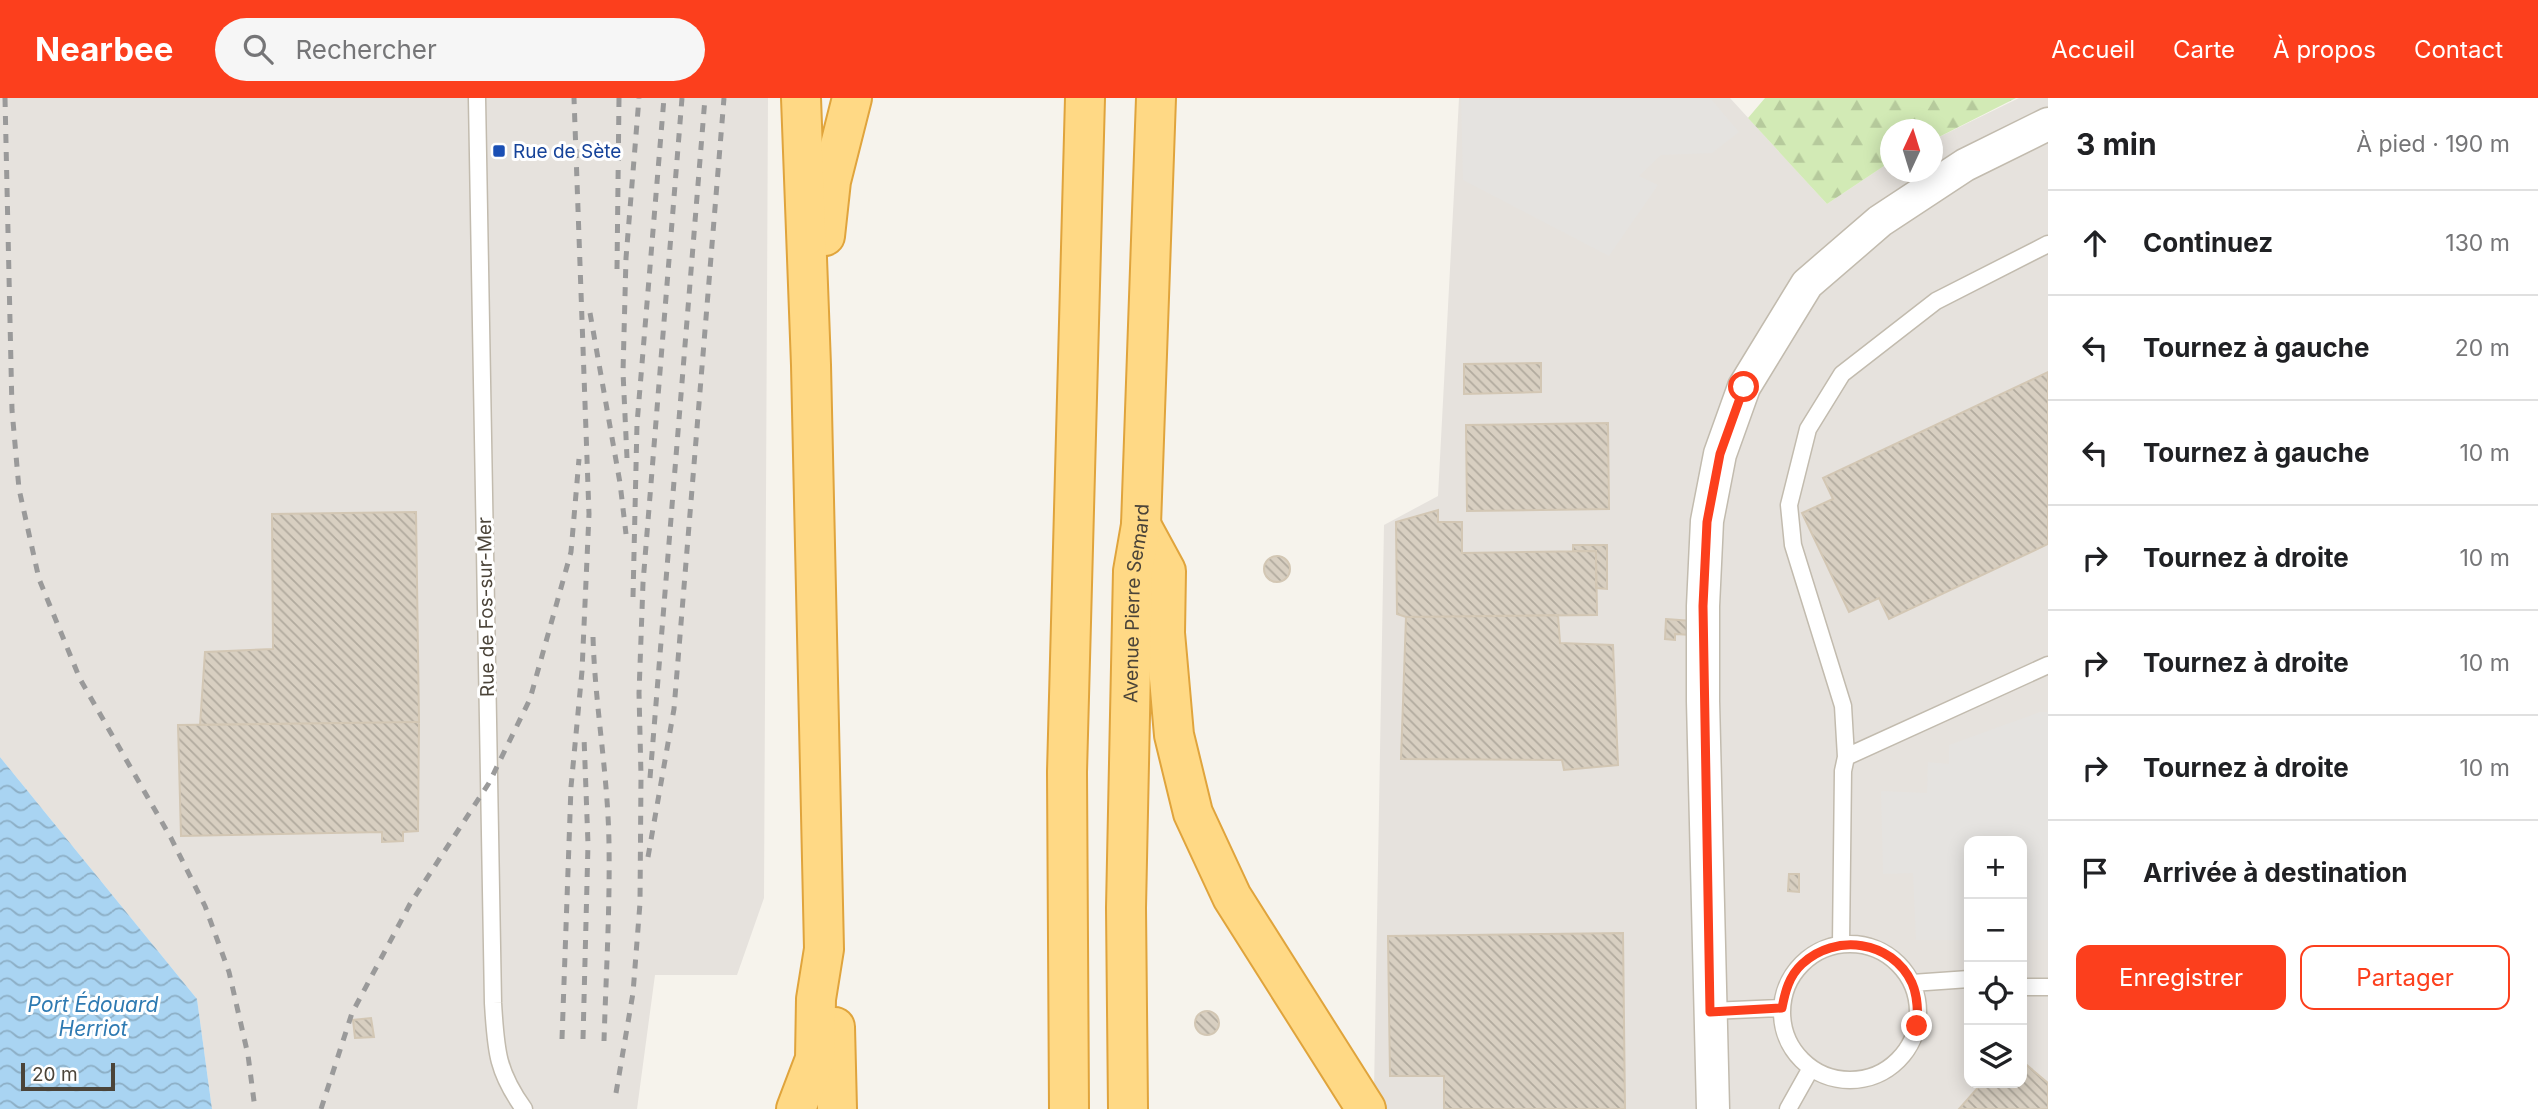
<!DOCTYPE html>
<html lang="fr">
<meta charset="utf-8">
<style>
body{margin:0;font-family:Inter,sans-serif;background:#f6f6f6;color:#202124}
.controls{position:absolute;right:21px;bottom:21px;display:grid;overflow:hidden;border-radius:14px;box-shadow:0 4px 18px #0003}
.controls button{width:63px;height:63px;display:grid;place-items:center;padding:0;border:0;border-bottom:2px solid #e0e0e0;background:#fff;color:#202124;font:35px sans-serif}
.compass{position:absolute;left:1880px;top:21px;width:63px;height:63px;border-radius:50%;background:#fff;box-shadow:0 4px 18px #0003;rotate:4deg}
.scale{position:absolute;left:21px;bottom:18px;width:94px;box-sizing:border-box;padding-left:7px;border:4px solid #4b4439;border-top:0;font-size:19px;line-height:24px;white-space:nowrap;color:#4b4439;-webkit-text-stroke:5px #fff;paint-order:stroke}
.stop{position:absolute;width:21px;height:21px;margin:-16px;border:5px solid #fc3f1d;border-radius:50%;background:#fff}
.stop.end{background:#fc3f1d;border-color:#fff;box-shadow:0 2px 7px #0008}
.list{margin:0;padding:0;list-style:none}
h2{display:flex;justify-content:space-between;align-items:center;height:91px;margin:0;padding:0 28px;font-size:30px}
h2 small{font-size:23px;font-weight:400;color:#757577}
.list li{display:grid;grid-template-columns:46px 1fr auto;gap:21px;align-items:center;box-sizing:border-box;height:105px;padding:0 28px;border-top:2px solid #e0e0e0}
.list b{display:block;font-size:26px;white-space:nowrap}
.list em{font-size:23px;font-style:normal;color:#757577}
.actions{display:flex;gap:14px;padding:21px 28px}
.actions a{flex:1;padding:16px 0;border:2px solid #fc3f1d;border-radius:14px;text-align:center;font-size:24px;color:#fc3f1d}
.actions .main{background:#fc3f1d;color:#fff}
.icon{flex:none;width:38px;height:38px;fill:none;stroke:currentColor;stroke-width:2;stroke-linecap:round;stroke-linejoin:round}
.map{position:relative;flex:none;width:2048px;height:1011px;overflow:hidden}
header{display:flex;align-items:center;gap:42px;box-sizing:border-box;height:98px;padding:0 35px;background:#fc3f1d;color:#fff}
header strong{font-size:33px}
nav{display:flex;gap:38px;margin-inline-start:auto;font-size:24px}
.search{width:490px;height:63px;background:#f6f6f6;display:flex;align-items:center;gap:18px;box-sizing:border-box;padding:0 24px;border-radius:38px;color:#757577;font-size:26px}
main{display:flex}
aside{flex:1;background:#fff}
.map>svg:first-child{display:block}
</style>
<header>
<strong>Nearbee</strong>
<div class="search"><svg class="icon" aria-label="search" viewBox="0 0 24 24"><circle cx="10" cy="10" r="6"/><path d="M15 15l6 6"/></svg>Rechercher</div>
<nav><a>Accueil</a><a>Carte</a><a>À propos</a><a>Contact</a></nav>
</header>
<main>
<div class="map">
<svg width="2048" height="1011" viewBox="0 0 2048 1011">
<defs>
<pattern id="forest-firs" width="22" height="20" patternUnits="userSpaceOnUse" patternTransform="scale(1.75)"><rect width="22" height="20" fill="#d2eab5"/><path d="M5 1l3.5 6h-7zM16 11l3.5 6h-7z" fill="#b6ca9c"/></pattern>
<pattern id="water-waves" width="16" height="10" patternUnits="userSpaceOnUse" patternTransform="scale(1.75)"><rect width="16" height="10" fill="#a9d4f2"/><path d="M0 5q4-4 8 0t8 0" fill="none" stroke="#8caec5"/></pattern>
<pattern id="building-back-hatch" width="6" height="6" patternUnits="userSpaceOnUse" patternTransform="scale(1.75)"><rect width="6" height="6" fill="#d8cfc1"/><path d="M-1 5l2 2M0 0l6 6M5-1l2 2" fill="none" stroke="#b1aa9e"/></pattern>
</defs>
<rect width="100%" height="100%" fill="#f6f3ec"/>
<!-- industrial -->
<path fill="#e6e2dd" fill-rule="evenodd" d="M 0,0 L 768,0 L 764,800 L 737,877 L 655,877 L 637,1011 L 212,1011 L 197,901 L 0,659 Z
M 1459,0 L 1730,0 L 1827,106 L 1890,64 L 1890,74 L 1932,74 L 1933,42 L 2019,0 L 2048,0 L 2048,1011 L 1387,1011 L 1374,993 L 1384,427 L 1438,398 ZM 1969,743 L 2022,743 L 2022,985 L 1969,985 Z"/>
<!-- forest -->
<path fill="url(#forest-firs)" d="M 1765,0 L 2016,0 L 1933,42 L 1932,32 L 1890,32 L 1890,64 L 1827,106 L 1748,20 Z"/>
<!-- parking -->
<path fill="#e5e3e0" d="M 1461,0 L 1710,0 L 1739,34 L 1712,55 L 1661,57 L 1639,78 L 1658,87 L 1609,158 L 1463,82 Z
M 2040,614 L 2048,614 L 2048,842 L 2022,842 L 2022,743 L 1969,743 L 1969,842 L 1916,842 L 1913,775 L 1883,776 L 1881,693 L 1927,695 L 1928,664 L 1949,666 L 1949,647 Z"/>
<!-- water -->
<path fill="url(#water-waves)" d="M 0,659 L 197,901 L 212,1011 L 0,1011 Z"/>
<!-- building -->
<path fill="url(#building-back-hatch)" stroke="#d3c7b4" stroke-width="2" d="M 1541,265 L 1541,294 L 1464,296 L 1464,266 Z
M 2048,274 L 2048,446 L 1889,521 L 1879,500 L 1849,514 L 1802,415 L 1833,401 L 1823,380 Z
M 1608,325 L 1609,411 L 1467,413 L 1466,327 Z
M 1438,412 L 1438,424 L 1462,424 L 1462,455 L 1596,453 L 1597,517 L 1406,519 L 1397,516 L 1396,424 Z
M 416,414 L 419,624 L 200,627 L 205,554 L 273,551 L 272,416 Z
M 1573,447 L 1607,447 L 1607,491 L 1596,490 L 1596,453 L 1573,453 Z
M1264 471a13 13 0 1 1 26 0a13 13 0 1 1-26 0Z
M 1558,517 L 1560,545 L 1613,547 L 1618,667 L 1564,672 L 1562,662 L 1401,661 L 1406,519 Z
M 1666,521 L 1692,523 L 1691,537 L 1675,536 L 1675,542 L 1665,541 Z
M 419,624 L 418,733 L 403,734 L 403,743 L 382,744 L 382,734 L 181,738 L 178,627 Z
M 1789,776 L 1799,776 L 1799,794 L 1788,793 Z
M 1623,835 L 1625,1011 L 1444,1011 L 1444,978 L 1390,978 L 1388,838 Z
M1195 925a12 12 0 1 1 24 0a12 12 0 1 1-24 0Z
M 371,920 L 374,939 L 355,940 L 353,922 Z
M 2022,963 L 2048,985 L 2048,1011 L 1959,1011 L 1982,985 L 2022,985 Z"/>
<g fill="none" stroke-linecap="round" stroke-linejoin="round">
<!-- service casing -->
<g stroke="#c2bbae" stroke-width="19">
<path id="service" d="M 477,0 L 493,905 C 496,951 496,972 524,1011
M 1846,659 L 2048,567
M 1841,846 L 1843,673 L 1846,659 L 1843,608 L 1793,447 L 1789,407 L 1808,331 L 1842,276 L 1936,203 L 2048,146
M1782 914a68 68 0 1 1 136 0a68 68 0 1 1-136 0Z
M 1912,885 L 1969,881
M 2022,889 L 2048,889
M 1710,913 L 1782,910
M 1788,1011 L 1811,970"/>
</g>
<!-- minor casing -->
<g stroke="#c2bbae" stroke-width="35">
<path id="minor" d="M 1713,1011 L 1703,603 L 1703,508 L 1707,423 L 1720,356 L 1744,289 L 1807,186 L 1880,123 L 1965,67 L 2048,26"/>
</g>
<!-- trunk casing -->
<g stroke="#e0a43c" stroke-width="42">
<g id="trunk">
<path d="M 825,138 L 831,83 L 852,0"/>
<path d="M 1141,427 L 1166,473 L 1165,535 L 1174,637 L 1193,715 L 1232,799 L 1366,1011"/>
<path d="M 835,929 L 837,1011"/>
<path d="M 796,1011 L 815,961 L 816,901 L 824,851 L 811,267 L 801,0"/>
<path d="M 1069,1011 L 1067,674 L 1085,0"/>
<path id="s1" d="M 1128,1011 L 1126,810 L 1133,473 L 1141,427 L 1156,0"/>
</g>
</g>
<!-- service -->
<use href="#service" stroke="#fff" stroke-width="16"/>
<!-- minor -->
<use href="#minor" stroke="#fff" stroke-width="32"/>
<!-- trunk -->
<use href="#trunk" stroke="#ffd985" stroke-width="38"/>
<!-- rail -->
<path stroke="#9a9a9a" stroke-width="5" stroke-dasharray="9 9" stroke-linecap="butt" d="M 5,0 L 12,312 L 19,391 L 39,481 L 80,581 L 171,740 L 205,808 L 229,874 L 248,957 L 255,1011
M 617,171 L 619,0
M 590,215 L 620,385 L 626,436
M 627,360 L 623,274 L 626,160 L 639,0
M 633,499 L 637,326 L 664,0
M 593,539 C 595,608 608,676 609,746 C 610,811 606,878 604,943
M 650,680 L 705,0
M 648,759 L 674,611 L 724,0
M 562,941 L 571,689 L 582,573 L 589,416 L 574,0
M 583,941 L 588,746 L 584,639
M 616,995 L 633,895 L 640,805 L 641,678 L 639,595 L 643,485 L 682,0
M 321,1011 L 352,915 L 410,806 L 489,685 L 530,601 L 571,454 L 579,361"/>
</g>
<g fill="none" stroke-linecap="round" stroke-linejoin="round">
<!-- route -->
<path stroke="#fc3f1d" stroke-width="9" d="M 1744,289 L 1720,356 L 1707,424 L 1703,508 L 1710,914 L 1782,910 C 1785,894 1789,878 1802,866 C 1835,835 1892,842 1912,885 C 1918,899 1918,913 1917,928"/>
</g>
<!-- markers -->
<rect fill="#1a4fb4" stroke="#fff" stroke-width="2.5" x="492" y="46" width="14" height="14" rx="3.5"/>
<g text-anchor="middle" dominant-baseline="central" stroke-width="6" stroke-linejoin="round" paint-order="stroke">
<!-- transit labels -->
<g font-size="19" fill="#164399" stroke="#fff" text-anchor="start">
<text x="513" y="53">Rue de Sète</text>
</g>
<!-- street labels -->
<g font-size="19" fill="#4b4439" stroke="#fff">
<text stroke="none"><textPath href="#s1" startOffset="506">Avenue Pierre Semard</textPath></text>
<text transform="translate(486 509) rotate(-91)">Rue de Fos-sur-Mer</text>
</g>
<!-- water labels -->
<g font-size="21" font-style="italic" fill="#2e7ab2" stroke="#fff">
<text x="93" y="906">Port Édouard<tspan x="93" dy="24">Herriot</tspan></text>
</g>
</g>
</svg>
<div class="controls">
<button>+</button>
<button>−</button>
<button><svg class="icon" aria-label="locate" viewBox="0 0 24 24"><circle cx="12" cy="12" r="6"/><path d="M12 2v4M12 18v4M2 12h4M18 12h4"/></svg></button>
<button><svg class="icon" aria-label="layers" viewBox="0 0 24 24"><path d="M12 4l9 5-9 5-9-5zM3 14l9 5 9-5"/></svg></button>
</div>
<svg class="compass" viewBox="-18 -18 36 36"><path d="M0-13l5 13h-10z" fill="#e53935"/><path d="M0 13l5-13h-10z" fill="#757577"/></svg>
<div class="scale">20 m</div>
<div class="stop" style="left:1744px;top:289px"></div>
<div class="stop end" style="left:1917px;top:928px"></div>
</div>
<aside>
<h2>3 min<small>À pied · 190 m</small></h2>
<ul class="list">
<li><svg class="icon" aria-label="ahead" viewBox="0 0 24 24"><path d="M12 20V5M6 11l6-6 6 6"/></svg><div><b>Continuez</b></div><em>130 m</em></li>
<li><svg class="icon" aria-label="left" viewBox="0 0 24 24"><path d="M17 20v-9H6M10 6l-5 5 5 5"/></svg><div><b>Tournez à gauche</b></div><em>20 m</em></li>
<li><svg class="icon" aria-label="left" viewBox="0 0 24 24"><path d="M17 20v-9H6M10 6l-5 5 5 5"/></svg><div><b>Tournez à gauche</b></div><em>10 m</em></li>
<li><svg class="icon" aria-label="right" viewBox="0 0 24 24"><path d="M7 20v-9h11M14 6l5 5-5 5"/></svg><div><b>Tournez à droite</b></div><em>10 m</em></li>
<li><svg class="icon" aria-label="right" viewBox="0 0 24 24"><path d="M7 20v-9h11M14 6l5 5-5 5"/></svg><div><b>Tournez à droite</b></div><em>10 m</em></li>
<li><svg class="icon" aria-label="right" viewBox="0 0 24 24"><path d="M7 20v-9h11M14 6l5 5-5 5"/></svg><div><b>Tournez à droite</b></div><em>10 m</em></li>
<li><svg class="icon" aria-label="arrive" viewBox="0 0 24 24"><path d="M6 21V4h12l-3 4 3 4H6"/></svg><div><b>Arrivée à destination</b></div></li>
</ul>
<div class="actions"><a class="main">Enregistrer</a><a>Partager</a></div>
</aside>
</main>
